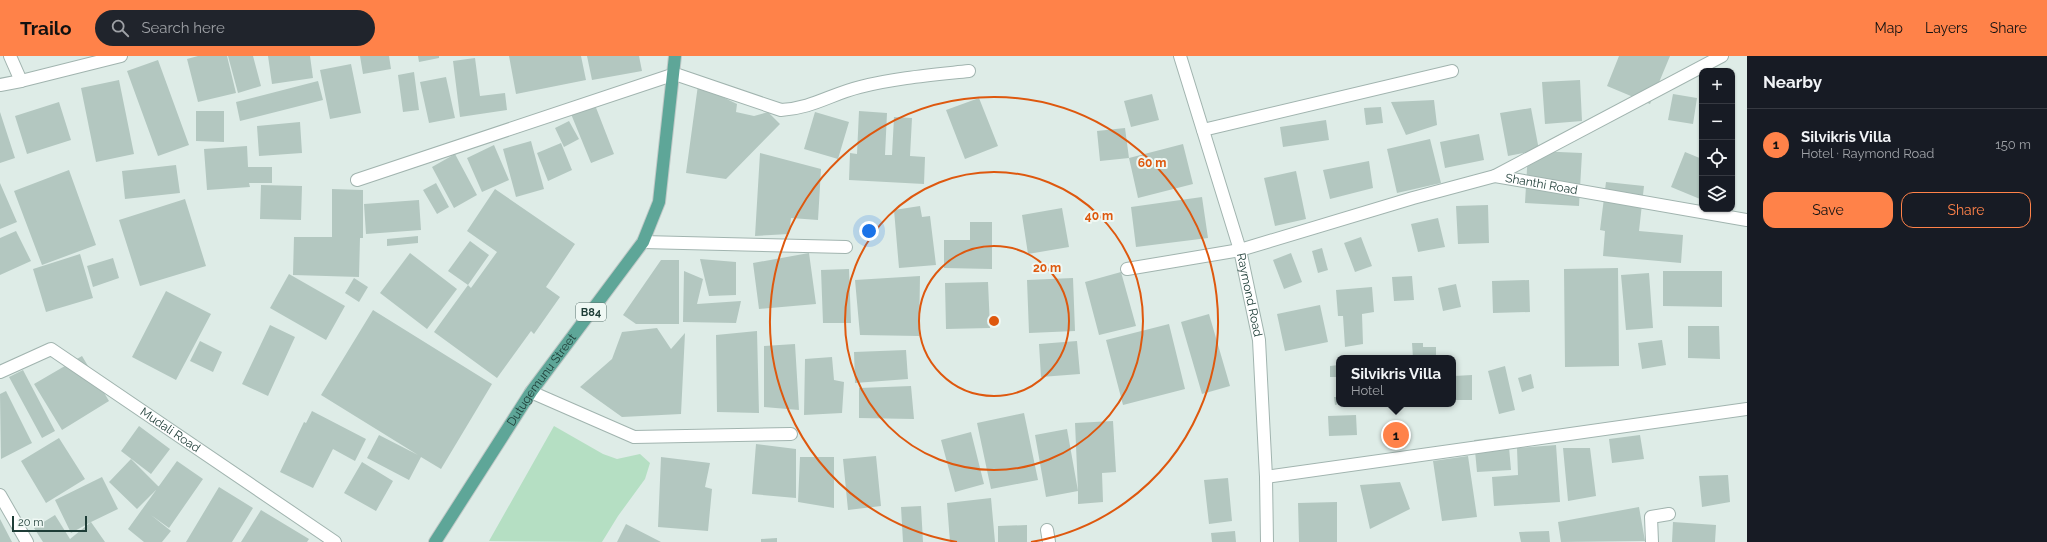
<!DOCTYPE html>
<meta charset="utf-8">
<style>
body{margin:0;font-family:Raleway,sans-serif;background:#20242c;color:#f1f3f6}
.controls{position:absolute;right:12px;top:12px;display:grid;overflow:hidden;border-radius:8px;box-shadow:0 1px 3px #0004}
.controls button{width:36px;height:36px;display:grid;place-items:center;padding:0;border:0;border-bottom:1px solid #363941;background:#171b24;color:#f1f3f6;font:20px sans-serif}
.scale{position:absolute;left:12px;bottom:10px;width:75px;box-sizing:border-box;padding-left:4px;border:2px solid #1e3d37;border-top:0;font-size:11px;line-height:14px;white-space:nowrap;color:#1e3d37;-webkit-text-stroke:3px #eff8f4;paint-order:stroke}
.you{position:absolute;left:869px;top:175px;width:14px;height:14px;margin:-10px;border:3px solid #fff;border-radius:50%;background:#1a73e8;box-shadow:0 0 0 6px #1a73e833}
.badge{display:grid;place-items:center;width:26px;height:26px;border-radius:50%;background:#ff8249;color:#111;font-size:13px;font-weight:700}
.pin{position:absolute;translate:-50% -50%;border:2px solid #fff;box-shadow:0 1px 4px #0006}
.popup{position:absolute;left:1336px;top:299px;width:120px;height:52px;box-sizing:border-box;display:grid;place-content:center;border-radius:8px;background:#171b24;filter:drop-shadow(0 1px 3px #0005);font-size:13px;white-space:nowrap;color:#9ea1a6}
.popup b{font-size:15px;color:#f1f3f6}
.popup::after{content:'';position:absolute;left:50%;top:100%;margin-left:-8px;border:8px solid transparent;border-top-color:#171b24}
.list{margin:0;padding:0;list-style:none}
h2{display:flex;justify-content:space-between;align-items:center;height:52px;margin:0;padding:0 16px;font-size:17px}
h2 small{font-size:13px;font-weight:400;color:#9ea1a6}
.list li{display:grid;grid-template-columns:26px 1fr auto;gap:12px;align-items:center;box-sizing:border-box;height:72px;padding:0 16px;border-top:1px solid #363941}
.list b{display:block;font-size:15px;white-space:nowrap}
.list p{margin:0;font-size:13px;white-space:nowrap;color:#9ea1a6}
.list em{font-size:13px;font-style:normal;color:#9ea1a6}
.actions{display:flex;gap:8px;padding:12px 16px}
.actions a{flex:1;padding:9px 0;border:1px solid #ff8249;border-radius:12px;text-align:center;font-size:14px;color:#ff8249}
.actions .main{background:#ff8249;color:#111}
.icon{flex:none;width:22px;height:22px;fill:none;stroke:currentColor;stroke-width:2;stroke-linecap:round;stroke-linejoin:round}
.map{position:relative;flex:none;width:1747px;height:486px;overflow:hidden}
header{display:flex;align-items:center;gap:24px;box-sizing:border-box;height:56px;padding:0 20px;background:#ff8249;color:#111}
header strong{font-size:19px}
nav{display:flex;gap:22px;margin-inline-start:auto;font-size:14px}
.search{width:280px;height:36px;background:#20242c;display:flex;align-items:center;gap:10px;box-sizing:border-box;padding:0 14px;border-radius:22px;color:#9ea1a6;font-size:15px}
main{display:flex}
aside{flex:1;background:#171b24}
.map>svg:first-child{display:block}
</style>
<header>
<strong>Trailo</strong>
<div class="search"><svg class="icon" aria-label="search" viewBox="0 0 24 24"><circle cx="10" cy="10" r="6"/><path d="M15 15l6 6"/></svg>Search here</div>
<nav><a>Map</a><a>Layers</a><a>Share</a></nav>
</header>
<main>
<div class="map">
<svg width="1747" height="486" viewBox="0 0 1747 486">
<rect width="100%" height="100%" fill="#deece7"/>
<!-- green -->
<path fill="#b5dfc3" d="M 554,370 L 603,398 L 617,403 L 640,398 L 650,407 L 645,423 L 618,460 L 602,486 L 489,485 Z"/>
<!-- building -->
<path fill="#b3c7c0" d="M 198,0 L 227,0 L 236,37 L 198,46 L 187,3 Z
M 228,0 L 253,0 L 261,30 L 238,37 Z
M 268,0 L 310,0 L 313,22 L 272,28 Z
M 360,0 L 389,0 L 391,13 L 363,18 Z
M 418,0 L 439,0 L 439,2 L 419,6 Z
M 509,0 L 581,0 L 586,24 L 516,38 Z
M 587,0 L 639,0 L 642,15 L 592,24 Z
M 1619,0 L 1670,0 L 1650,48 L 1607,30 Z
M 475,2 L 480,40 L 505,37 L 507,54 L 460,61 L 453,5 Z
M 158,4 L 189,89 L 158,100 L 127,15 Z
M 351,8 L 361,57 L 330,63 L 320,14 Z
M 414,16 L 419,54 L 403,56 L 398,19 Z
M 446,21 L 455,62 L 429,67 L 420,26 Z
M 119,24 L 134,98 L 96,106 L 81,32 Z
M 1580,24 L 1582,65 L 1545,68 L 1542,26 Z
M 318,25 L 323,44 L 240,65 L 236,46 Z
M 698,29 L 737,48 L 736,56 L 754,60 L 768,56 L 780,68 L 726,123 L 686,117 Z
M 1152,38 L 1159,64 L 1131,71 L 1124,45 Z
M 1673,38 L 1697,42 L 1693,68 L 1668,64 Z
M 979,42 L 998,90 L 965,103 L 946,54 Z
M 1434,44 L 1437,69 L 1406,79 L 1391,46 Z
M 59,46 L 71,84 L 27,98 L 15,60 Z
M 595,49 L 614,98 L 591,107 L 571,58 Z
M 1381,51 L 1383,67 L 1366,69 L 1364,52 Z
M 1531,52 L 1539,94 L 1536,95 L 1582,97 L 1579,150 L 1525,147 L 1528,96 L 1508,100 L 1500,57 Z
M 196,55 L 224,55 L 224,86 L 196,85 Z
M 859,55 L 887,57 L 885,99 L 892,99 L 894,61 L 912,62 L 910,100 L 925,101 L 924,128 L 849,124 L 850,97 L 857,98 Z
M 0,56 L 15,102 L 0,107 Z
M 815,56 L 849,66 L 838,103 L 804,93 Z
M 1326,64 L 1329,84 L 1283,91 L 1280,71 Z
M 569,65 L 579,83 L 564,91 L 555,72 Z
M 300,66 L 302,97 L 259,100 L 257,70 Z
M 1125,72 L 1129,102 L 1183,88 L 1193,128 L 1138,142 L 1129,102 L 1100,105 L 1097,75 Z
M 1479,78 L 1484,104 L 1445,112 L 1440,86 Z
M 1430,83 L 1441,127 L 1397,137 L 1387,93 Z
M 531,85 L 544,133 L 516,141 L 503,93 Z
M 561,87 L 572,114 L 548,125 L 537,97 Z
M 494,89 L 509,124 L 482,136 L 467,102 Z
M 247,90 L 248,111 L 272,111 L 272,127 L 249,127 L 250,131 L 207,134 L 204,93 Z
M 1685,96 L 1702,103 L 1702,137 L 1700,143 L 1671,131 Z
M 760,97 L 821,113 L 818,164 L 791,162 L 789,178 L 755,180 Z
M 455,98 L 477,139 L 454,152 L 432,111 Z
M 1369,105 L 1373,132 L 1330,143 L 1323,114 Z
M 176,109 L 180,137 L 125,143 L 122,115 Z
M 69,114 L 96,189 L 42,209 L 14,135 Z
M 1296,115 L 1306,163 L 1275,170 L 1264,122 Z
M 1606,126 L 1644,130 L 1639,175 L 1683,179 L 1681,207 L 1603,200 L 1605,175 L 1600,174 Z
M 0,127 L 17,166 L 0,173 Z
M 436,127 L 449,151 L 437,158 L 423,134 Z
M 261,129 L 302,130 L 301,164 L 260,163 Z
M 332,133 L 363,134 L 363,182 L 360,182 L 359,221 L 293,219 L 294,181 L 332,181 Z
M 495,133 L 575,188 L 546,231 L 560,241 L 534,278 L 531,275 L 497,322 L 434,276 L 468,229 L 448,215 L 470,185 L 489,199 L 468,229 L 471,232 L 497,196 L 467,175 Z
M 1202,141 L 1208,182 L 1136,191 L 1131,151 Z
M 185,143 L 206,210 L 140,230 L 119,164 Z
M 419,144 L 421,174 L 366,178 L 364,148 Z
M 1488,149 L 1489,187 L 1458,188 L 1456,150 Z
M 920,150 L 922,161 L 930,160 L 936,209 L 899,212 L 894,154 Z
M 1062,152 L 1069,191 L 1028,198 L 1022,159 Z
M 1438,162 L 1445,191 L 1418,196 L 1411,168 Z
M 970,166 L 992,166 L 992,213 L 944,212 L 944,184 L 970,184 Z
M 16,175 L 31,205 L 0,219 L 0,182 Z
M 418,180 L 418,187 L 387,190 L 387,183 Z
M 1361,181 L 1372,210 L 1355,216 L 1344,187 Z
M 1322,192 L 1328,214 L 1318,217 L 1312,195 Z
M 410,197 L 457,233 L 427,273 L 380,237 Z
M 809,197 L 816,248 L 759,253 L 753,207 Z
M 1291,197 L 1302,226 L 1284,233 L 1273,204 Z
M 80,198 L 93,242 L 46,256 L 33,213 Z
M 113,202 L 119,222 L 93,231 L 87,210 Z
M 700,203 L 736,206 L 736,239 L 709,240 Z
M 661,204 L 679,204 L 679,268 L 636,268 L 623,259 Z
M 1618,212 L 1619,310 L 1565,311 L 1564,213 Z
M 849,213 L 851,267 L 823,267 L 821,214 Z
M 684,215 L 703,223 L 697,248 L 741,245 L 736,267 L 683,266 Z
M 1663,215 L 1722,215 L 1722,251 L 1663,250 Z
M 1121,216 L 1136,270 L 1099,279 L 1085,226 Z
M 1649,217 L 1653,272 L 1626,274 L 1621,219 Z
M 289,218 L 345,250 L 326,284 L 270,252 Z
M 920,220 L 919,280 L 860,279 L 855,224 Z
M 1412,220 L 1414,244 L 1394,245 L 1392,221 Z
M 354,222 L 368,231 L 359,246 L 345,237 Z
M 1073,222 L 1075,275 L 1029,277 L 1027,224 Z
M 1529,224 L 1530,256 L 1493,257 L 1492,225 Z
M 988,226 L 990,272 L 946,273 L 945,227 Z
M 1456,228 L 1461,251 L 1443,255 L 1438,232 Z
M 1372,231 L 1374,256 L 1362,258 L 1363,288 L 1345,291 L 1343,260 L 1338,260 L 1336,234 Z
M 166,235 L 211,258 L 176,324 L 132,301 Z
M 1320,249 L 1328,286 L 1285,295 L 1277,258 Z
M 373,254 L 492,328 L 441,413 L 421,401 L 409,424 L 367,402 L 379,379 L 418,399 L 321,339 Z
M 1209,258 L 1230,330 L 1202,338 L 1181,266 Z
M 1169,268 L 1185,333 L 1123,349 L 1106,284 Z
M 270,269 L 295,281 L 268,340 L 242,328 Z
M 1688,270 L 1719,270 L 1720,303 L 1688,302 Z
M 657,272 L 671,293 L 685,277 L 681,358 L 622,361 L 580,331 L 612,303 L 622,276 Z
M 757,275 L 759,357 L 717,356 L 716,279 Z
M 1662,284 L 1666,309 L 1642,313 L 1638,287 Z
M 200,285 L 222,296 L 213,316 L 190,305 Z
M 1077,285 L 1080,318 L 1041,321 L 1039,288 Z
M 1412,287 L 1423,287 L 1423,291 L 1436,291 L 1436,302 L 1413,302 Z
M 795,288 L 799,354 L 764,351 L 764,290 Z
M 906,294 L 908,323 L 855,327 L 854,296 Z
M 82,300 L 109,345 L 62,374 L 34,328 Z
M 832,301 L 834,324 L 844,326 L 842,357 L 804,359 L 805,303 Z
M 1339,309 L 1339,321 L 1330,321 L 1330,310 Z
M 1505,310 L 1515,354 L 1499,358 L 1488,315 Z
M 23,314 L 55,375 L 42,382 L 9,321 Z
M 1531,318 L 1534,332 L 1522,336 L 1518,322 Z
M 1472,319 L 1472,344 L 1455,344 L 1454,320 Z
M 911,330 L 914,363 L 859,362 L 859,332 Z
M 6,335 L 32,387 L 1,403 L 0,338 Z
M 1334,341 L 1339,341 L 1339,348 L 1335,349 Z
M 312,355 L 366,383 L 355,405 L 333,393 L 313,432 L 280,416 L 304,366 L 306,367 Z
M 1024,357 L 1038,424 L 991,433 L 977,367 Z
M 1356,359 L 1357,379 L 1329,380 L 1328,360 Z
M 1113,365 L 1116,416 L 1102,417 L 1103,446 L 1078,448 L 1078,435 L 1046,441 L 1035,379 L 1067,373 L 1078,435 L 1075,367 Z
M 139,370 L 170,393 L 151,418 L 121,395 Z
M 971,376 L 984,428 L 955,436 L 941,384 Z
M 1640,379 L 1644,403 L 1612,407 L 1609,383 Z
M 1508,380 L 1511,414 L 1477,416 L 1474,384 Z
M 59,382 L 85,423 L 46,447 L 21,405 Z
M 756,388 L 796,393 L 796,442 L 752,438 Z
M 1556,389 L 1560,446 L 1494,450 L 1492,421 L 1518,419 L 1517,392 Z
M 1563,392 L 1590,392 L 1596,440 L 1568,445 Z
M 876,400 L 881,450 L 848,454 L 843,403 Z
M 1468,400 L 1477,461 L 1442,465 L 1433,405 Z
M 661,401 L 710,407 L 705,431 L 712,433 L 708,475 L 658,471 Z
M 800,401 L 834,401 L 834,452 L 798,446 Z
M 131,403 L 159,431 L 137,453 L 109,426 Z
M 177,405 L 203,423 L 169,472 L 151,459 L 171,475 L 162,486 L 144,486 L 128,473 Z
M 362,406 L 393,425 L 376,455 L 344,437 Z
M 1728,419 L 1730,446 L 1702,451 L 1699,420 Z
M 102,421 L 118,453 L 91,466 L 105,486 L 43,486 L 34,472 L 55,459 L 70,483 L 91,466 L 71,477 L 55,444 Z
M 1228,422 L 1232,465 L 1209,468 L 1204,424 Z
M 1400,426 L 1410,453 L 1370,473 L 1360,429 Z
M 219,431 L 253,452 L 232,486 L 186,486 Z
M 991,442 L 995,486 L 950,486 L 947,447 Z
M 1337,446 L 1337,486 L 1299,486 L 1298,447 Z
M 921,450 L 923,486 L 903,486 L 901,451 Z
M 1639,451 L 1645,485 L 1561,486 L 1558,466 Z
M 261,454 L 309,483 L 307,486 L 241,486 Z
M 0,463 L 12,486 L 0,486 Z
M 1673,466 L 1716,469 L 1715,486 L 1672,486 Z
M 626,468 L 661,486 L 617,486 Z
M 1027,469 L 1027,486 L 998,486 L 998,470 Z
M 1235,475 L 1236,486 L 1212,486 L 1211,477 Z
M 1549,475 L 1550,486 L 1521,486 L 1519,476 Z
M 777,482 L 777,486 L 761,486 L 761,483 Z"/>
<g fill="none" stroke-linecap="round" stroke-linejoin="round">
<!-- minor casing -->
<g stroke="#a1b4af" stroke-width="14">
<g id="minor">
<path d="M 10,0 L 21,25"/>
<path id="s1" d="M 1180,0 L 1240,194 L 1259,284 L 1266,421 L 1267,486"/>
<path id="s2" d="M 1722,0 L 1495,120 L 1747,164"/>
<path d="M 0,29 L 21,25 L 121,0"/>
<path d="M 1203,74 L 1452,15"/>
<path d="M 357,124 L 675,18 L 781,54 C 813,52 831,38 860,31 C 895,22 932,19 969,15"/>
<path d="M 643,186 L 846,191"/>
<path d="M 1127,213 L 1240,194 L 1413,142 L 1495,120"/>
<path id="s3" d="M 0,316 L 51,293 L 335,486"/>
<path d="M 531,336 L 634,381 L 791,378"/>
<path d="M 1266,421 L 1747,353"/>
<path d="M 0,439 L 27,486"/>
<path d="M 1047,474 L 1049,486"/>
<path d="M 1652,486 L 1651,461 L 1669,458"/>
</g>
</g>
<!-- major casing -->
<g stroke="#c0c9c7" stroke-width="14">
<g id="major">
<path id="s4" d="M 435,486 L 531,336 L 643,186 L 659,146 L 675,0"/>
</g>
</g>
<!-- minor -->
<use href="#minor" stroke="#fff" stroke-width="12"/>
<!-- major -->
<use href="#major" stroke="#5ea698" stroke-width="12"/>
</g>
<!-- distance rings -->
<g fill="none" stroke="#de580e" stroke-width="2">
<circle cx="994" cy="265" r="75"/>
<circle cx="994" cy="265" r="149"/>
<path d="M957 486A224 224 0 1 1 1031 486"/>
</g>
<g text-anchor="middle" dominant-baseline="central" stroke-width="4" stroke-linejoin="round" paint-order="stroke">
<!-- shield labels -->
<rect fill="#eff8f4" stroke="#5d7570" stroke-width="1" x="576" y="247" width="30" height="18" rx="3"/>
<g font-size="11" font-weight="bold" fill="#1e3d37">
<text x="591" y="256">B84</text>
</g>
<!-- street labels -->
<g font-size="12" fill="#1e3d37" stroke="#eff8f4">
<text stroke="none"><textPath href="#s2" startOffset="304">Shanthi Road</textPath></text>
<text stroke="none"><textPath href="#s1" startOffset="249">Raymond Road</textPath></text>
<text stroke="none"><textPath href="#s4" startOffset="194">Dutugemunu Street</textPath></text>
<text stroke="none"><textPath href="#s3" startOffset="200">Mudali Road</textPath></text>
</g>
</g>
<circle cx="994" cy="265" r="6" fill="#de580e" stroke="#eff8f4" stroke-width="2"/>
<g font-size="12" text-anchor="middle" font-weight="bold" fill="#de580e" stroke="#eff8f4" stroke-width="4" stroke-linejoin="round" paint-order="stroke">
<text x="1152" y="111">60 m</text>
<text x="1099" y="164">40 m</text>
<text x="1047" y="216">20 m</text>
</g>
</svg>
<div class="controls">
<button>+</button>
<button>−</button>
<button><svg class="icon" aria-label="locate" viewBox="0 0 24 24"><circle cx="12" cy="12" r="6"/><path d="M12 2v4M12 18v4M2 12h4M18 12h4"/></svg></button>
<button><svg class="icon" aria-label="layers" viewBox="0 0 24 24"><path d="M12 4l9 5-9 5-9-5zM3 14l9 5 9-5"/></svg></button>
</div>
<div class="scale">20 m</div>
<div class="you"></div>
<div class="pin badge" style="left:1396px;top:379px">1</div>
<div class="popup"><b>Silvikris Villa</b>Hotel</div>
</div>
<aside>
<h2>Nearby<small></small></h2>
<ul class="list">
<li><span class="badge">1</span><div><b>Silvikris Villa</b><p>Hotel · Raymond Road</p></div><em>150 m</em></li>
</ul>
<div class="actions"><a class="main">Save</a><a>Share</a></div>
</aside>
</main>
